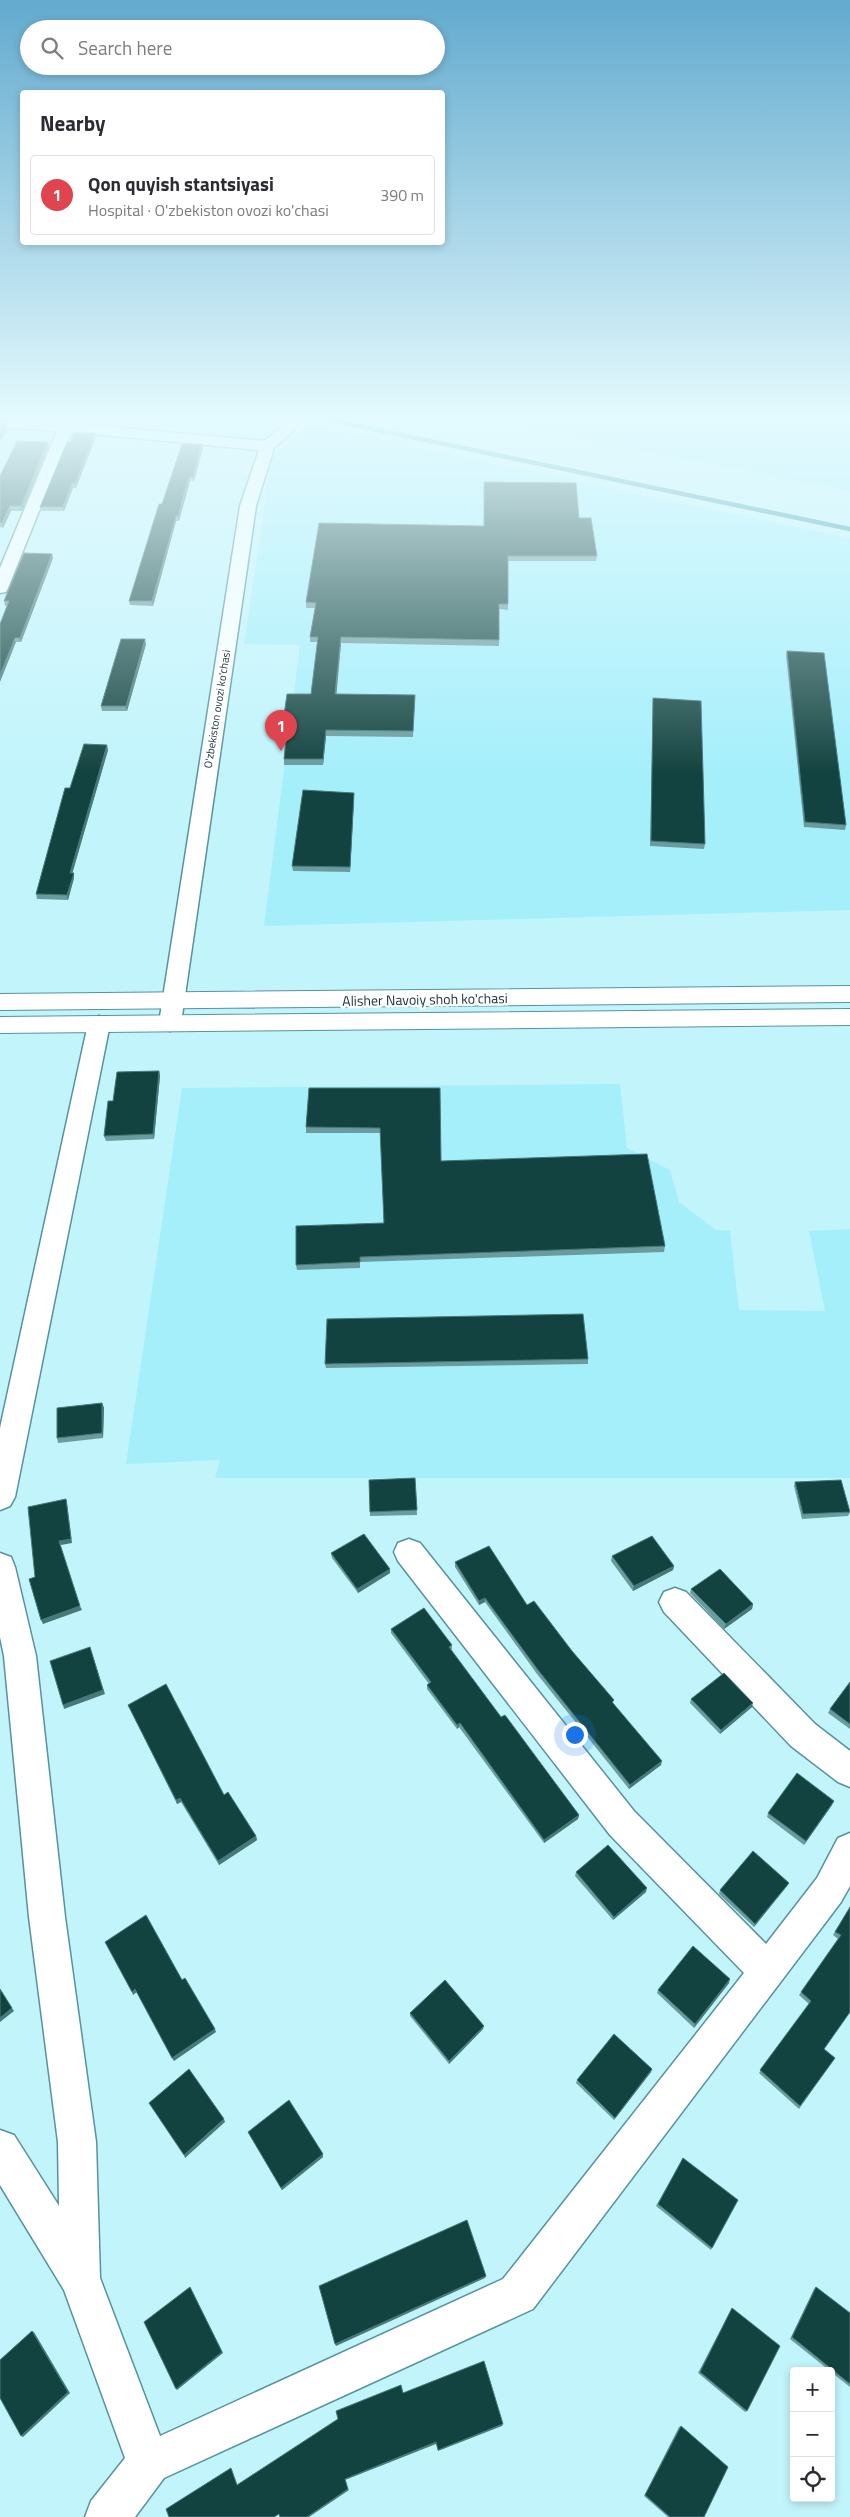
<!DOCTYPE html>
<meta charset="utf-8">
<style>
body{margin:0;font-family:"Titillium Web",sans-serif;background:#f7f7f7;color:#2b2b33}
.controls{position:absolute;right:15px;bottom:15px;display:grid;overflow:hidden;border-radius:5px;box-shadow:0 2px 8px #0003}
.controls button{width:45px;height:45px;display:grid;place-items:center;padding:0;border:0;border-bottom:1px solid #e1e1e2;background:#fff;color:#2b2b33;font:25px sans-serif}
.you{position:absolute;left:574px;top:1734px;width:18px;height:18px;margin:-12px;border:4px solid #fff;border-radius:50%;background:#1a73e8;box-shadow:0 0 0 8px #1a73e833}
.badge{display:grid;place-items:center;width:32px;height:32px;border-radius:50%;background:#ce4036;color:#fff;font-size:16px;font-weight:700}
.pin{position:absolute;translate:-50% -41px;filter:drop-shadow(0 1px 2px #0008)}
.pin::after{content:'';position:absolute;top:26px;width:18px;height:15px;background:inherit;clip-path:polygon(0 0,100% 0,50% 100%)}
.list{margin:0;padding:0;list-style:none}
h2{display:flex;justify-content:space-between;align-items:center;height:65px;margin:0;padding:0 20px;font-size:21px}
h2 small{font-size:16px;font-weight:400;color:#7c7c81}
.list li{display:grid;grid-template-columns:32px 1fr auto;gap:15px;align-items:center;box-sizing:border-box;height:80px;margin:0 10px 10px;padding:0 10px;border:1px solid #e1e1e2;border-radius:5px}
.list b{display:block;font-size:19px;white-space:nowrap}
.list p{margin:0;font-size:16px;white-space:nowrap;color:#7c7c81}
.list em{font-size:16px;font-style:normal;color:#7c7c81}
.icon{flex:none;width:28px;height:28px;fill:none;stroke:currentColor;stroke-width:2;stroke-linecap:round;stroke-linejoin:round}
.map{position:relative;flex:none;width:850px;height:2517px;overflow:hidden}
.search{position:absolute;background:#fff;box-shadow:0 2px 8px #0003;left:20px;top:20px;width:425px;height:55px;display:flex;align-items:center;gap:12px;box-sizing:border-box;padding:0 18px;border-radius:28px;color:#7c7c81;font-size:19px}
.panel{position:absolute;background:#fff;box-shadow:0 2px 8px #0003;left:20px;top:90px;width:425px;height:155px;border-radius:5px}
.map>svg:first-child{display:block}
</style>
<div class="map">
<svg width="850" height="2517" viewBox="0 0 850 2517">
<rect width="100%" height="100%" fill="#c2f4fc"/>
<!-- built -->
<path fill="#a5effb" d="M 482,420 L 850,420 L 850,491 Z
M 308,425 L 850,538 L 850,910 L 264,926 L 300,645 L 244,644 L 272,458 Z
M 620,1084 L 627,1148 L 670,1170 L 679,1202 L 716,1230 L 730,1231 L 739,1310 L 825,1311 L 809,1231 L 850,1229 L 850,1478 L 215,1478 L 220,1460 L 126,1464 L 182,1088 Z"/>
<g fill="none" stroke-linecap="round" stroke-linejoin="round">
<!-- stream -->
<path stroke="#399aa8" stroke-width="4.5" d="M 330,420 L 850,529"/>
<!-- street casing -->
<g stroke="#56939c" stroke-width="3">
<path id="street" d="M 0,420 L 66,423 L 264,441 L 282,426 L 285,420 L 299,420 L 293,431 L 274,448 L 256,506 L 181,1023 L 178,1028 L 170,1031 L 162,1028 L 159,1023 L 240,506 L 259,450 L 71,432 L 8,588 L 6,592 L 0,593 L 0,568 L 57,431 L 0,427 Z
M 99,1016 L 107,1019 L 110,1024 L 15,1497 L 10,1506 L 0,1510 L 0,1428 L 88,1024 L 91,1019 Z
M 409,1539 L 420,1543 L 634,1811 L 766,1944 L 817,1878 L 838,1838 L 850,1833 L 850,1886 L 841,1902 L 533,2309 L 164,2478 L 135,2517 L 85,2517 L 91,2501 L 125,2458 L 64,2290 L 0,2185 L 0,2130 L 14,2135 L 59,2206 L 58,2142 L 29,1917 L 4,1656 L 0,1637 L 0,1553 L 11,1557 L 15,1567 L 36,1656 L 65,1917 L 96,2142 L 100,2278 L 160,2436 L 503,2279 L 744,1973 L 610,1835 L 398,1561 L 394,1552 L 398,1543 Z
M 675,1588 L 686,1592 L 815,1724 L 850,1751 L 850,1787 L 838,1782 L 791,1746 L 664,1612 L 659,1602 L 664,1592 Z"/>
</g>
<!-- secondary casing -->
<g stroke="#56939c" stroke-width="2">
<path id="secondary" d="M 850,986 L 850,1002 L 0,1010 L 0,994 Z
M 850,1009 L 850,1025 L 0,1033 L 0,1017 Z"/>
</g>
<!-- street -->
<use href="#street" fill="#fff" fill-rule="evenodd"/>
<!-- secondary -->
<use href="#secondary" fill="#fff" fill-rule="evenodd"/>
</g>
<!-- wall -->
<path fill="#6a9c9e" d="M 96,437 L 76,488 L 73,488 L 64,511 L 41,511 L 40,507 L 70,442 Z
M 49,446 L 22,511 L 11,511 L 3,528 L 1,527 L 0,528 L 0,476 Z
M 203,448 L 194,481 L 190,481 L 179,521 L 176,521 L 153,606 L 130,605 L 129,601 L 162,504 Z
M 579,518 L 597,556 L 596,561 L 508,561 L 508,610 L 499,609 L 499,646 L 341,643 L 336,694 L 415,695 L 413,737 L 326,736 L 323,765 L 284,765 L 284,759 L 287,735 L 282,735 L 282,729 L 311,694 L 318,642 L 310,642 L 310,637 L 315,608 L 306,608 L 306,602 L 484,526 Z
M 52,554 L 53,558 L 21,642 L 16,642 L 7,606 L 5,606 L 4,601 Z
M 146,644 L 127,711 L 102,711 L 101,706 Z
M 787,651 L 846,825 L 845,830 L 804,827 L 786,655 Z
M 653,698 L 705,844 L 704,849 L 650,846 Z
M 108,750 L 72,873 L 74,873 L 74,878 L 68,900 L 37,899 L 36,894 L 70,788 Z
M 354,798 L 350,872 L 293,871 L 292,866 Z
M 159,1071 L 160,1076 L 154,1139 L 106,1141 L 104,1136 L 113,1101 Z
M 309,1088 L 441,1161 L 665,1246 L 664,1252 L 360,1262 L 360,1268 L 297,1270 L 296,1265 L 384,1223 L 380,1133 L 306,1133 L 306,1127 Z
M 588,1359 L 588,1364 L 326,1368 L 325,1364 Z
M 102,1403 L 104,1408 L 103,1438 L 58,1443 L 57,1438 Z
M 415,1478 L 417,1515 L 370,1516 L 369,1480 Z
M 795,1482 L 850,1512 L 848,1516 L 802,1519 L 794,1486 Z
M 331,1553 L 390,1569 L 390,1573 L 358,1593 L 332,1558 Z
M 612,1556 L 674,1566 L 673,1570 L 633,1591 L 611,1561 Z
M 455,1562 L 527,1605 L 572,1651 L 614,1700 L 613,1703 L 661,1765 L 629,1789 L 537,1674 L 485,1602 L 479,1605 L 455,1567 Z
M 691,1589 L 753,1604 L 752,1609 L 724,1629 L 690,1593 Z
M 391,1629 L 452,1645 L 452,1649 L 451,1650 L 501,1717 L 579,1815 L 578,1819 L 544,1843 L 459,1727 L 457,1729 L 427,1689 L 427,1685 L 429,1684 L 391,1633 Z
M 850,1682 L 850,1729 L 828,1713 L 830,1709 Z
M 691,1699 L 752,1707 L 720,1734 L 690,1703 Z
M 128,1705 L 224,1795 L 256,1836 L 257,1840 L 219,1865 L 181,1802 L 177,1804 L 130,1709 Z
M 832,1805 L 804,1845 L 767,1817 L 768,1813 Z
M 576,1872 L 646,1892 L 613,1920 L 575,1876 Z
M 787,1886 L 754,1927 L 719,1894 L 720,1890 Z
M 850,1907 L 824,2049 L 835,2058 L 799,2109 L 759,2073 L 809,2004 L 799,1995 L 838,1939 L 833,1935 Z
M 729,1983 L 694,2028 L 657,1993 L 658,1990 Z
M 410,2013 L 483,2029 L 449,2064 L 410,2016 Z
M 652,2069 L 651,2072 L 614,2120 L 576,2083 L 577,2080 Z
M 248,2132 L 323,2154 L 323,2157 L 282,2190 Z
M 683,2158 L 712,2248 L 711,2250 L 656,2206 Z
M 816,2287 L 850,2313 L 850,2387 L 831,2372 L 831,2371 L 830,2371 L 790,2339 L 814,2289 Z
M 732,2308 L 747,2411 L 745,2412 L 698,2373 L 731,2310 Z
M 681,2426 L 704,2517 L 668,2517 L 644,2496 L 679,2427 Z"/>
<!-- shaded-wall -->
<path fill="#487878" d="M 2,420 L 6,420 L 8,429 L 0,442 L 0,424 Z
M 96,433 L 96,437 L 76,488 L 75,484 Z
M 48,442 L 49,446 L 22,511 L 21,506 Z
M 202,444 L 203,448 L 194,481 L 193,477 Z
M 189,477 L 190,481 L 179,521 L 178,516 Z
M 72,483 L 73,488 L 64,511 L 63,507 Z
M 10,506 L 11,511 L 3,528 L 2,523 Z
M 176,516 L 176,521 L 153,606 L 152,601 Z
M 52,554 L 53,558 L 21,642 L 20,638 Z
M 341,637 L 341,643 L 336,700 L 335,694 Z
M 15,638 L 16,642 L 0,682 L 0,675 Z
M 145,639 L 146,644 L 127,711 L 126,706 Z
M 326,730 L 326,736 L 323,765 L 323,759 Z
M 107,745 L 108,750 L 71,878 L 70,873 Z
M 354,793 L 354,798 L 350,872 L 350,867 Z
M 74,873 L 74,878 L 68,900 L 67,895 Z
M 159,1071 L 160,1076 L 154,1139 L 153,1134 Z
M 102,1403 L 104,1408 L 103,1438 L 102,1433 Z
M 66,1499 L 67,1503 L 72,1543 L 61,1545 L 59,1541 Z
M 674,1566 L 673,1570 L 633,1591 L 634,1586 Z
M 390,1569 L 390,1573 L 358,1593 L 357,1589 Z
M 485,1598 L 485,1602 L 479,1605 L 479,1601 Z
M 753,1604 L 752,1609 L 724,1629 L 726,1624 Z
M 80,1606 L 82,1610 L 43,1624 L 41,1620 Z
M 90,1647 L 105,1694 L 64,1709 L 63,1705 Z
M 753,1703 L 752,1707 L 720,1734 L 721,1730 Z
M 460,1723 L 459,1727 L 457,1729 L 457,1725 Z
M 662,1761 L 661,1765 L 629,1789 L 630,1785 Z
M 180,1798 L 181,1802 L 177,1804 L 176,1800 Z
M 834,1801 L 832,1805 L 804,1845 L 806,1841 Z
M 579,1815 L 578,1819 L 544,1843 L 544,1840 Z
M 256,1836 L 257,1840 L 219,1865 L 218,1861 Z
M 789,1883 L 787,1886 L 754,1927 L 755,1924 Z
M 647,1888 L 646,1892 L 613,1920 L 614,1917 Z
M 730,1979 L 729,1983 L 694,2028 L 695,2024 Z
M 135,1989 L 137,1992 L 133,1995 L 132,1992 Z
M 12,2008 L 14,2011 L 0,2022 L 0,2018 Z
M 484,2026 L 483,2029 L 449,2064 L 449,2061 Z
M 215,2029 L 216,2032 L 174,2061 L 172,2058 Z
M 652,2069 L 651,2072 L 614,2120 L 615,2118 Z
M 224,2119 L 225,2122 L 185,2158 L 184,2155 Z
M 323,2154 L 323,2157 L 282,2190 L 281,2188 Z
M 486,2276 L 485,2278 L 336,2346 L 335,2344 Z
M 191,2289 L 223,2353 L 177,2390 L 176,2389 Z
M 32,2331 L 34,2332 L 70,2393 L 23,2437 L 21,2436 Z
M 503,2424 L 502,2426 L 438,2451 L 438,2450 Z
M 436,2442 L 436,2444 L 345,2480 L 345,2479 Z
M 348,2489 L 349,2490 L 309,2517 L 307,2517 Z"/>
<!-- building -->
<path fill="#134340" stroke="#487878" d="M 74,433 L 96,433 L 75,484 L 72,483 L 63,507 L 40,507 L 67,442 L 70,442 Z
M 17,441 L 48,442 L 21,506 L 10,506 L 2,523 L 0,523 L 0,476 Z
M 182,444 L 202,444 L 193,477 L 189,477 L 178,516 L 176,516 L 152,601 L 129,601 L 159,504 L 162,504 Z
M 484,482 L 576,483 L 579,518 L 591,518 L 597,556 L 508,556 L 508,604 L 499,604 L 499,640 L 341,637 L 335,694 L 415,695 L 413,731 L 326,730 L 323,759 L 284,759 L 287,730 L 282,729 L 287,694 L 311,694 L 318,637 L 310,637 L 316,603 L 306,602 L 319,523 L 484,526 Z
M 24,553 L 52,554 L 20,638 L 15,638 L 0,675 L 0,624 L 9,601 L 4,601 Z
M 121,639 L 145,639 L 126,706 L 101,706 Z
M 787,651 L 824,653 L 846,825 L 805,822 Z
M 653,698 L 701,701 L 705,844 L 651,841 Z
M 84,744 L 107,745 L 70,873 L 74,873 L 67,895 L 36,894 L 65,788 L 70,788 Z
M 303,790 L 354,793 L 350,867 L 292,866 Z
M 159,1071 L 153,1134 L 104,1136 L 108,1101 L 113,1101 L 117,1072 Z
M 309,1088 L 440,1088 L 441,1161 L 647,1154 L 665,1246 L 360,1257 L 360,1262 L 296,1265 L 296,1226 L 384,1223 L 380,1128 L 306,1127 Z
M 583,1314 L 588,1359 L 325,1364 L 327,1319 Z
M 102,1403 L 102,1433 L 57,1438 L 57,1408 Z
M 415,1478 L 417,1510 L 370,1512 L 369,1480 Z
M 841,1480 L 850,1512 L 803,1514 L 795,1482 Z
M 66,1499 L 71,1539 L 59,1541 L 80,1606 L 41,1620 L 29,1579 L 35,1577 L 28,1507 Z
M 364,1534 L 390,1569 L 357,1589 L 331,1553 Z
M 652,1536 L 674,1566 L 634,1586 L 612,1556 Z
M 489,1546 L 527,1605 L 534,1601 L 572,1651 L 614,1700 L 612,1702 L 662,1761 L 630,1785 L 538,1670 L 485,1598 L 479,1601 L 455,1562 Z
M 720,1569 L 753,1604 L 726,1624 L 691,1589 Z
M 424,1608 L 452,1645 L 449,1647 L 501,1717 L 505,1715 L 579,1815 L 544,1840 L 460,1723 L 457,1725 L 427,1685 L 431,1682 L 391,1629 Z
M 90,1647 L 103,1690 L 63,1705 L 50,1661 Z
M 724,1673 L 753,1703 L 721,1730 L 691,1699 Z
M 850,1682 L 850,1724 L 830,1709 Z
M 166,1684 L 224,1795 L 228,1792 L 256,1836 L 218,1861 L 180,1798 L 176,1800 L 128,1705 Z
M 797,1773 L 834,1801 L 806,1841 L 768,1813 Z
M 608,1845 L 647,1888 L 614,1917 L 576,1872 Z
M 753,1851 L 789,1883 L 755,1924 L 720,1890 Z
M 850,1907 L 850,2012 L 824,2049 L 835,2058 L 800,2106 L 760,2070 L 811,2001 L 801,1992 L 841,1935 L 835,1932 Z
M 146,1915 L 182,1980 L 185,1978 L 215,2029 L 172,2058 L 135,1989 L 132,1992 L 105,1942 Z
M 693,1946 L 730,1979 L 695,2024 L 658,1990 Z
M 445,1980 L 484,2026 L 449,2061 L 410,2013 Z
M 0,1989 L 12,2008 L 0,2018 Z
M 614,2034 L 652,2069 L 615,2118 L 577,2080 Z
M 189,2069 L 224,2119 L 184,2155 L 149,2103 Z
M 289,2100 L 323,2154 L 281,2188 L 248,2132 Z
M 683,2158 L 738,2200 L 712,2248 L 658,2204 Z
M 467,2220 L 486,2276 L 335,2344 L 319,2286 Z
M 190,2287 L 222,2352 L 176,2389 L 144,2322 Z
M 816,2287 L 850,2313 L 850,2384 L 792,2337 Z
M 732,2308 L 780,2346 L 747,2411 L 700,2372 Z
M 32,2331 L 68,2392 L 21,2436 L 0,2398 L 0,2360 Z
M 484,2361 L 503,2424 L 438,2450 L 436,2442 L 345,2479 L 348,2489 L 307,2517 L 280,2517 L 279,2514 L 274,2517 L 169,2517 L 166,2509 L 231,2468 L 237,2485 L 338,2419 L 336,2411 L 401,2385 L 403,2393 Z
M 681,2426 L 728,2467 L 704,2517 L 670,2517 L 645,2495 Z"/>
<!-- sky -->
<linearGradient id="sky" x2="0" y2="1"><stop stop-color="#62aace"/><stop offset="0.54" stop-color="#e4fafe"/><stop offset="1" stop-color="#e4fafe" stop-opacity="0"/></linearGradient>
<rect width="850" height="773" fill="url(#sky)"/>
<g text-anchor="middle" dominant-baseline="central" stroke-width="5" stroke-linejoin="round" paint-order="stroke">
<!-- far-street labels -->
<g font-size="11" fill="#183135" stroke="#fff">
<text transform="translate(217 709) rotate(-81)">O'zbekiston ovozi ko'chasi</text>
</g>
<!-- street labels -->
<g font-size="14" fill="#183135" stroke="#fff">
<text transform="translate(425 999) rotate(-1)">Alisher Navoiy shoh ko'chasi</text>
</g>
</g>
</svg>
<div class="controls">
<button>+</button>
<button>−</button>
<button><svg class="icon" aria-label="locate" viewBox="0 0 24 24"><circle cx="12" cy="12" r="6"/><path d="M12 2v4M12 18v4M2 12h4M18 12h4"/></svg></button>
</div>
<div class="you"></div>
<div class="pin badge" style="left:281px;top:751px;background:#e0444e">1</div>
<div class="search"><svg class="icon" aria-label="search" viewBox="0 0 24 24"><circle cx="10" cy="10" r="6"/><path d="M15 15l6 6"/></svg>Search here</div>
<section class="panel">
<h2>Nearby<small></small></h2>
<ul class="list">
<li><span class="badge" style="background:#e0444e">1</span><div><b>Qon quyish stantsiyasi</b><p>Hospital · O'zbekiston ovozi ko'chasi</p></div><em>390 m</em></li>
</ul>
</section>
</div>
